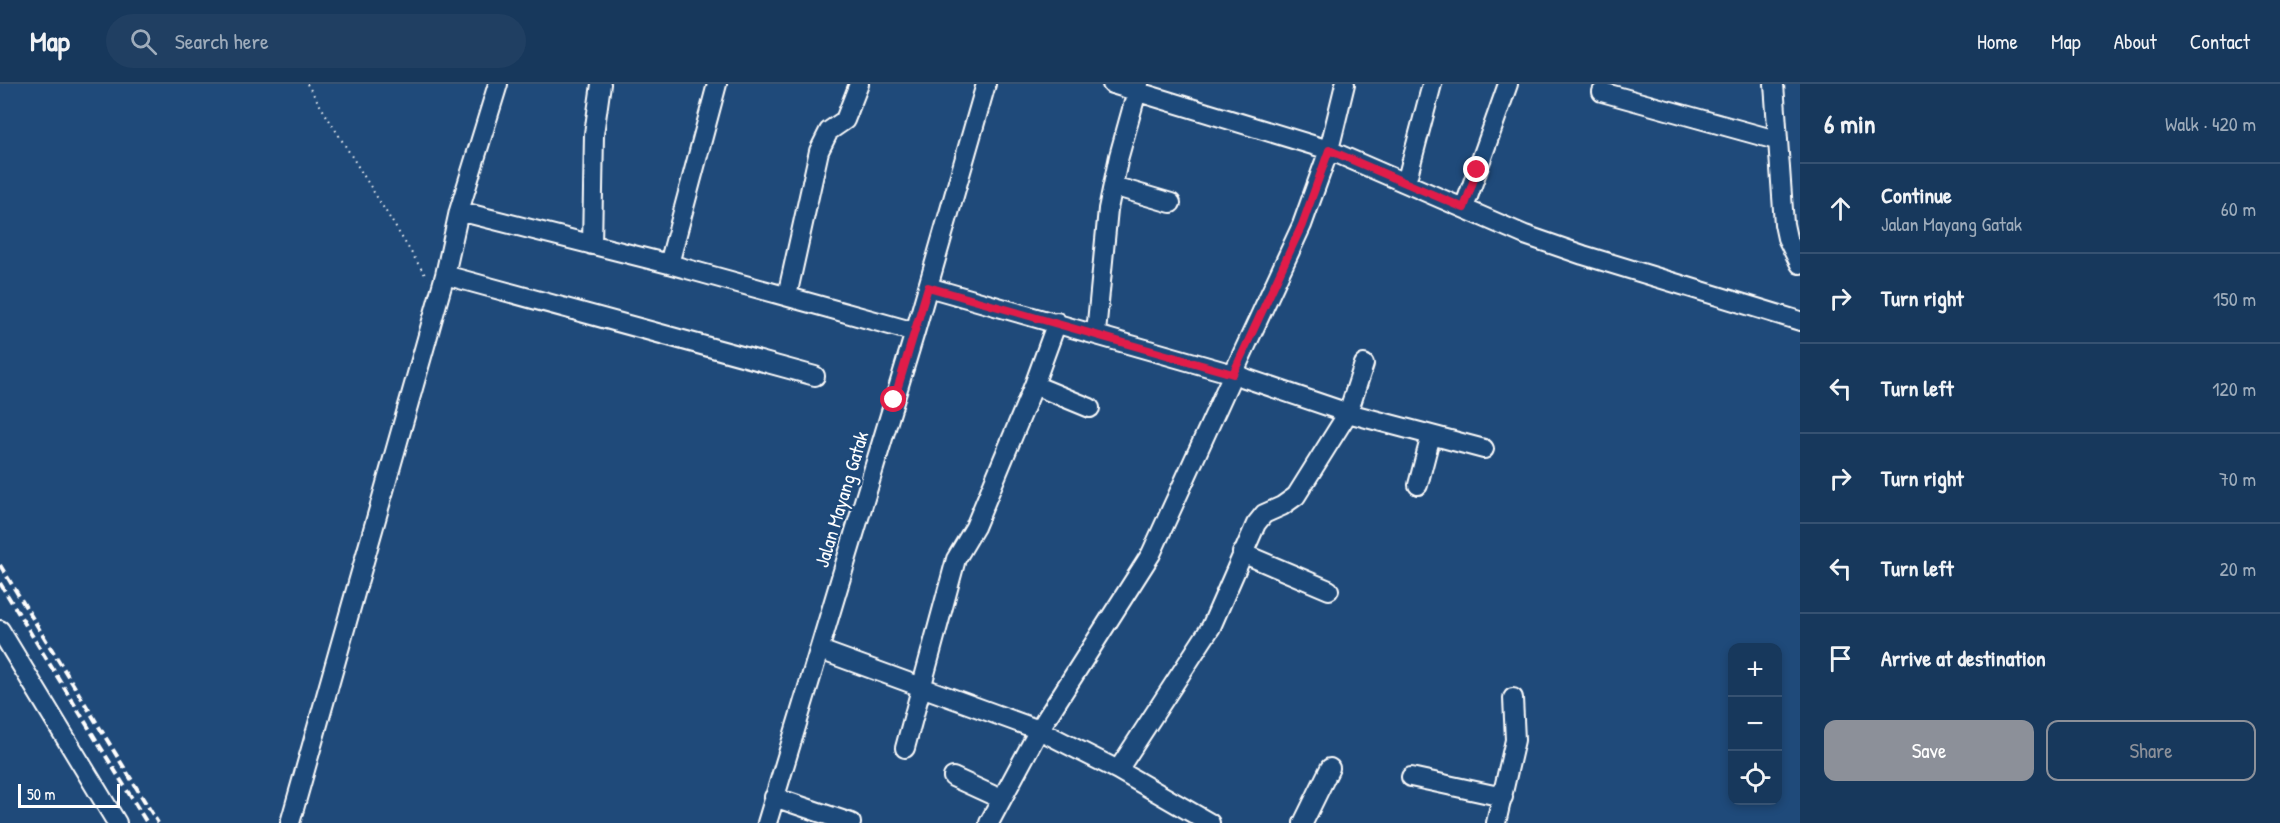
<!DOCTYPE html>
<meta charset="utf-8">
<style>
body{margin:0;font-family:"Patrick Hand",sans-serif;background:#203f62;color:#f1f3f6}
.controls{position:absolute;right:18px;bottom:18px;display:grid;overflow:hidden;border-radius:12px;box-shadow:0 3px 9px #0003}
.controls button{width:54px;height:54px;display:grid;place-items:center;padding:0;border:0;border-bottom:2px solid #365272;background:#17385c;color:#f1f3f6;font:30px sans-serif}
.scale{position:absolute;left:18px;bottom:15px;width:102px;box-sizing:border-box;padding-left:6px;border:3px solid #fff;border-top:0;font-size:16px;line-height:21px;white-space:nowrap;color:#fff;-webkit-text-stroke:4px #1f4a7a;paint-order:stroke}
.stop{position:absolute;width:18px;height:18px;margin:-14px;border:4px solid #e11d48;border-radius:50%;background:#fff}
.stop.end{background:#e11d48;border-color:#fff;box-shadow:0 2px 6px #0008}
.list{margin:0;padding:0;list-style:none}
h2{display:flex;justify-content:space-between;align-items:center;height:78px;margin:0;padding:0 24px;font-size:26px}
h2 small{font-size:20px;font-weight:400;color:#9eacbb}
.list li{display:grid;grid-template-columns:39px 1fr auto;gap:18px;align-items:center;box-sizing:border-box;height:90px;padding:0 24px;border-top:2px solid #365272}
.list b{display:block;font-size:22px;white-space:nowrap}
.list p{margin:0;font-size:20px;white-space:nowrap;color:#9eacbb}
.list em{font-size:20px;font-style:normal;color:#9eacbb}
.actions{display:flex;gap:12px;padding:18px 24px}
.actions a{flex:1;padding:14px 0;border:2px solid #8c9099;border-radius:12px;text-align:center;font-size:21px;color:#8c9099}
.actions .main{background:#8c9099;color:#fff}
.icon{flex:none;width:33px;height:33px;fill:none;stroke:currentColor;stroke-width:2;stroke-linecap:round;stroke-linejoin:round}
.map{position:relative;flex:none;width:1800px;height:739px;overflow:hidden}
header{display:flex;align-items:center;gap:36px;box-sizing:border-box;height:84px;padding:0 30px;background:#17385c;border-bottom:2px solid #365272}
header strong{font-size:28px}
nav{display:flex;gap:33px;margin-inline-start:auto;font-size:21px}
.search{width:420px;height:54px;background:#203f62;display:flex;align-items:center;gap:15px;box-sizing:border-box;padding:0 21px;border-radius:33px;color:#9eacbb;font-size:22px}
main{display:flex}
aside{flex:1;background:#17385c}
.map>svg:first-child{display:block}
</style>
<header>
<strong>Map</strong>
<div class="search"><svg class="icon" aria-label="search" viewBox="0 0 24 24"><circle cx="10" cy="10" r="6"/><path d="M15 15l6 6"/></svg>Search here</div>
<nav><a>Home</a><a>Map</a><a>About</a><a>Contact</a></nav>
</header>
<main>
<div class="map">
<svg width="1800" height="739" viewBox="0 0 1800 739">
<rect width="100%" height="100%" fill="#1f4a7a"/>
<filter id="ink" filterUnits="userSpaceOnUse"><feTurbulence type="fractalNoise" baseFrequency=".0167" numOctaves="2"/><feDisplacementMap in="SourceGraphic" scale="12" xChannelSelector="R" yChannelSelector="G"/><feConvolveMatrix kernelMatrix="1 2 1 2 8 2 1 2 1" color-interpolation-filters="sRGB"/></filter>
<g filter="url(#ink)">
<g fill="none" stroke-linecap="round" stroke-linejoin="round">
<!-- minor casing -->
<g stroke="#fff" stroke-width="22">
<path id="minor" d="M 498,0 L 459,127 L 669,180 L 915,248
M 1112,0 L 1329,66 L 1525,151 L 1583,171 L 1800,237
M 1345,0 L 1329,66 L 1302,141 L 1233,290 L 1348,329 L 1484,365
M 1774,0 L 1784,140 L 1787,154 L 1800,180
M 1602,8 L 1776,56
M 1406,99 L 1432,0
M 1113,102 L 1171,119
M 1464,124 L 1508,0
M 592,161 L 594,50 L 601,0
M 669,180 L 717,0
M 445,191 L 815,292
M 928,203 L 1233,290 L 1151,470 L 1039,646 L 989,739
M 787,212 L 819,67 L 829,47 L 845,36 L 859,0
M 1096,249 L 1108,125 L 1119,72 L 1139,0
M 1034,301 L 1090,324
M 1418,401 L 1431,351
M 1242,469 L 1329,506
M 0,546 L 117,739
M 820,566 L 1039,646 L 1118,686 L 1211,543 L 1256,440 L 1264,430 L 1282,422 L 1296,412 L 1348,329 L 1364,280
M 905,664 L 956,475 L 975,443 L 1034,301 L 1057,238
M 1118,686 L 1210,739
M 953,693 L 1001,715
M 1411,693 L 1503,713
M 774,713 L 851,739
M 290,739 L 445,191 L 459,127
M 767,739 L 915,248 L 986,0
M 1303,739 L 1330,684
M 1496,739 L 1515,656 L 1513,614"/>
</g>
<!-- path -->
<path stroke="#fff" stroke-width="2" stroke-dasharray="1.5 4.5" stroke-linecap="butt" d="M 307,0 L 427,194"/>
<!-- minor -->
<use href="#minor" stroke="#1f4a7a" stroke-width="18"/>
<!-- rail -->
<path stroke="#fff" stroke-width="4" stroke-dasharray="9 4.5" stroke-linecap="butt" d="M 0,481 L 158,739
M 0,499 L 147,739"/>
</g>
</g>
<g fill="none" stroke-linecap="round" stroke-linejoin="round" filter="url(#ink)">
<!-- route -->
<path stroke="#e11d48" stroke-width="8" d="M 894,316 L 928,203 L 1233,290 L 1302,141 L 1329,66 L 1464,124 L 1477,86"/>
</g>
<g text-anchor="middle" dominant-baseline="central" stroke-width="4.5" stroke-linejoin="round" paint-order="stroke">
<!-- street labels -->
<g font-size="20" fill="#fff" stroke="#1f4a7a">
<text transform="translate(841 415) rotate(-73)">Jalan Mayang Gatak</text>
</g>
</g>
</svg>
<div class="controls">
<button>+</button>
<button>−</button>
<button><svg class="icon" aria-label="locate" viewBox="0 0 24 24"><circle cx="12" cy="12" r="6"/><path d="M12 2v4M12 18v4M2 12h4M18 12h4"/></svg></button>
</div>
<div class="scale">50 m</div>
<div class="stop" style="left:894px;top:316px"></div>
<div class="stop end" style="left:1477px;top:86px"></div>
</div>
<aside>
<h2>6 min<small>Walk · 420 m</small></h2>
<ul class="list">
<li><svg class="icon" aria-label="ahead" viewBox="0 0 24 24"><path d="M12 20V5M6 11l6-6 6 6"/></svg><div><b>Continue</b><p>Jalan Mayang Gatak</p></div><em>60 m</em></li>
<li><svg class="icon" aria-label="right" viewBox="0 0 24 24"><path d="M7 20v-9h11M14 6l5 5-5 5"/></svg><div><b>Turn right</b></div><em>150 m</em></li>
<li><svg class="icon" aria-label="left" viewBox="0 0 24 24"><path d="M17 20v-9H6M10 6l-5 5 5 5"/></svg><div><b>Turn left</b></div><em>120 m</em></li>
<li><svg class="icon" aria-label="right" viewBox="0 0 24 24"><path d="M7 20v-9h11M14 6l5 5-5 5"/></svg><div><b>Turn right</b></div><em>70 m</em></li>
<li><svg class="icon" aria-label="left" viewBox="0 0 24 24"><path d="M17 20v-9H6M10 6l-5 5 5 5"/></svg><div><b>Turn left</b></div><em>20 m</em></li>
<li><svg class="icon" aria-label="arrive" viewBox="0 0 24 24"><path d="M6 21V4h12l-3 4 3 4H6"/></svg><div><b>Arrive at destination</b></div></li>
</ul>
<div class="actions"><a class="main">Save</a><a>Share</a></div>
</aside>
</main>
